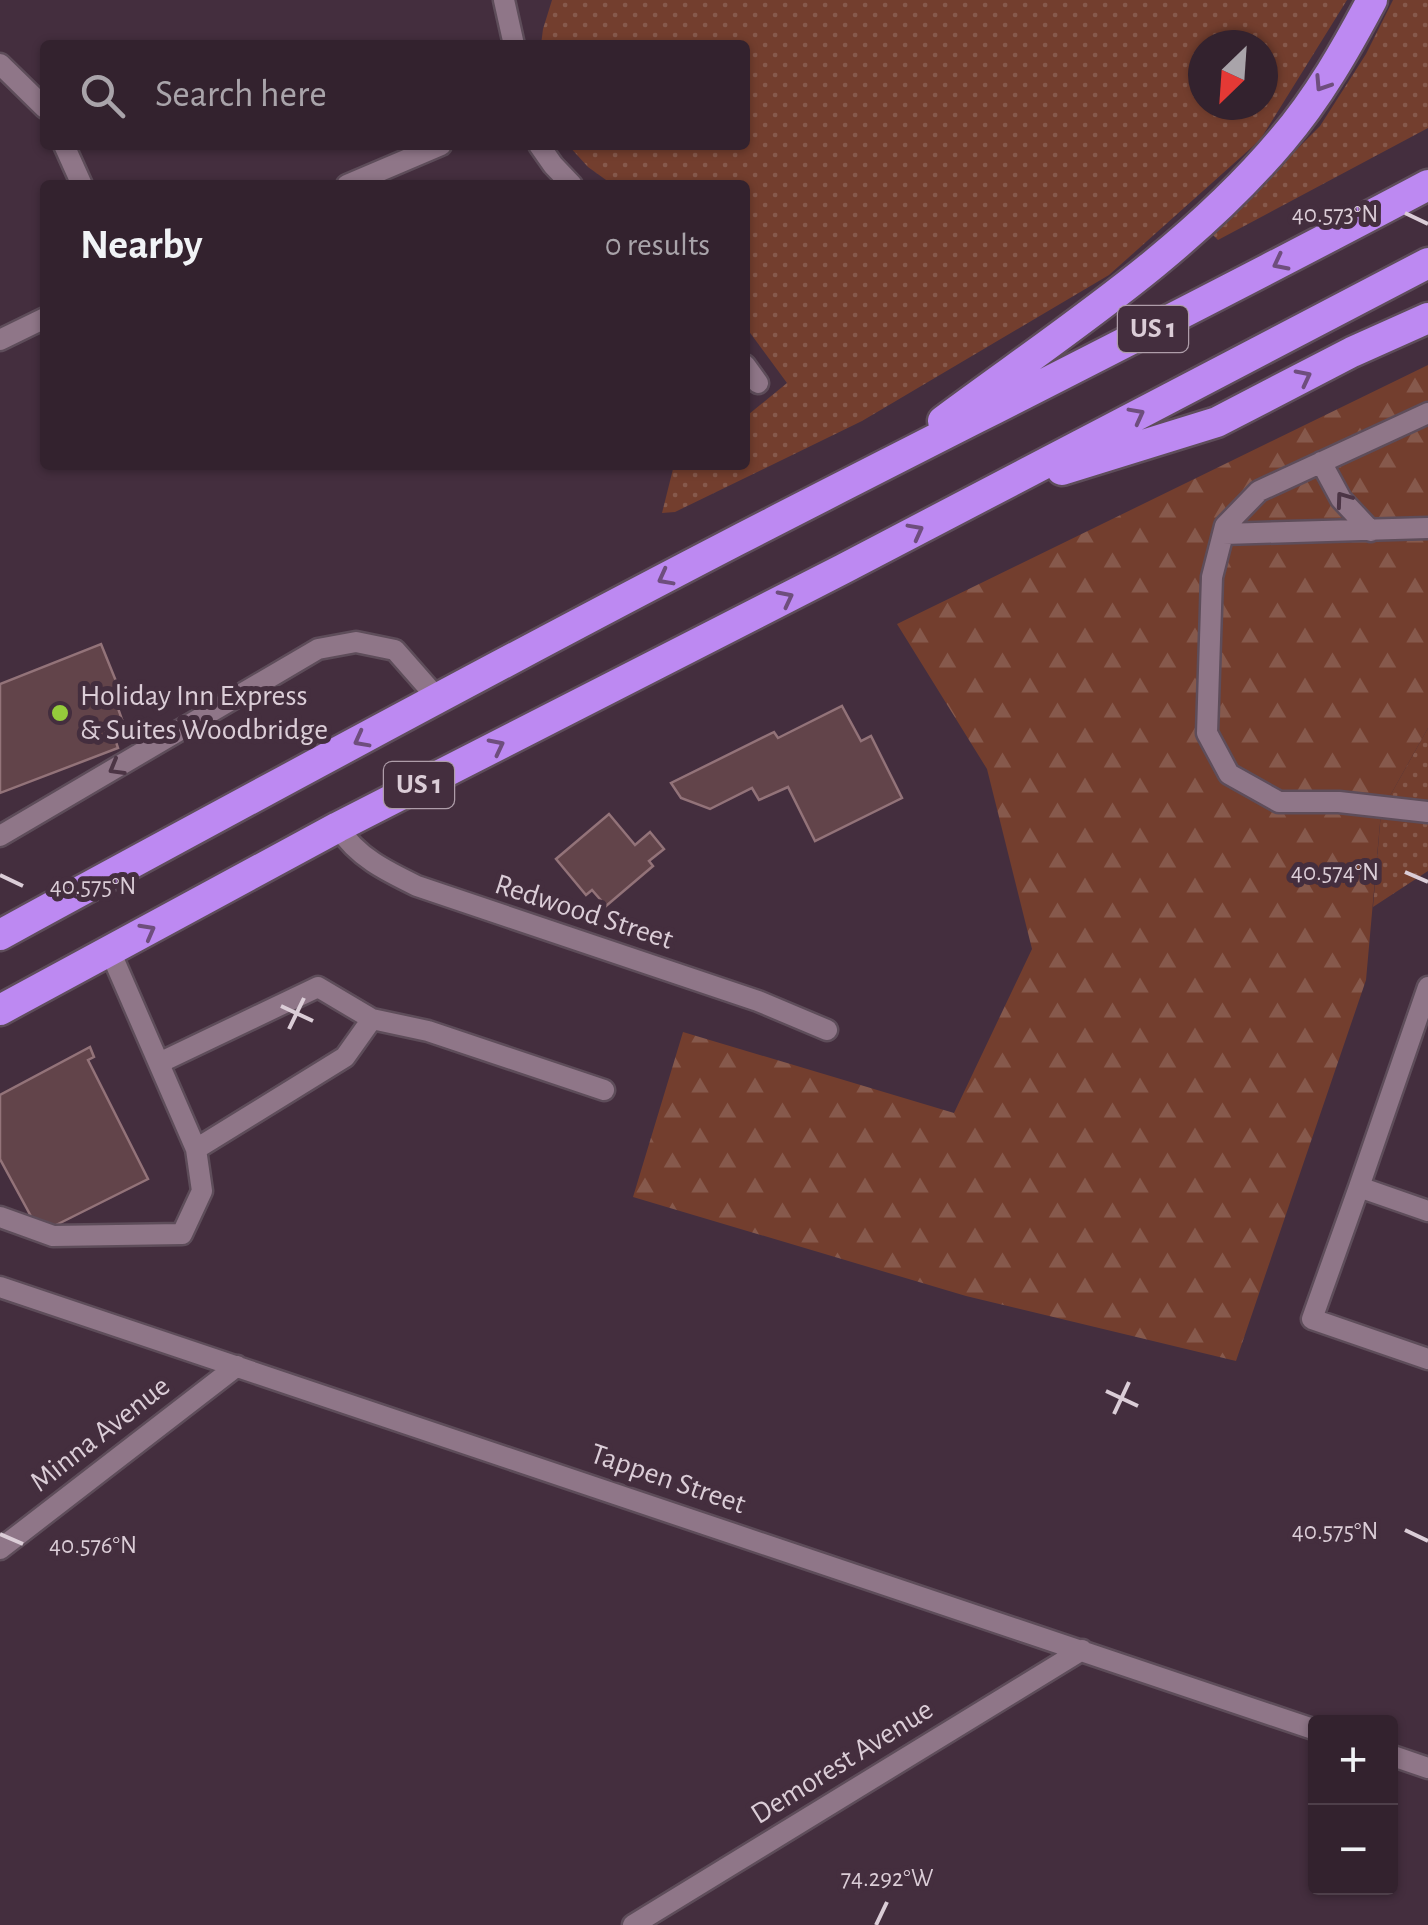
<!DOCTYPE html>
<meta charset="utf-8">
<style>
body{margin:0;font-family:"Alegreya Sans",sans-serif;background:#3b2a36;color:#f1f3f6}
.controls{position:absolute;right:30px;bottom:30px;display:grid;overflow:hidden;border-radius:10px;box-shadow:0 2px 8px #0004}
.controls button{width:90px;height:90px;display:grid;place-items:center;padding:0;border:0;border-bottom:2px solid #4e3f4a;background:#33222e;color:#f1f3f6;font:50px sans-serif}
.compass{position:absolute;left:1188px;top:30px;width:90px;height:90px;border-radius:50%;background:#33222e;box-shadow:0 2px 8px #0004;rotate:205deg}
.list{margin:0;padding:0;list-style:none}
h2{display:flex;justify-content:space-between;align-items:center;height:130px;margin:0;padding:0 40px;font-size:42px}
h2 small{font-size:32px;font-weight:400;color:#a9a4aa}
.icon{flex:none;width:55px;height:55px;fill:none;stroke:currentColor;stroke-width:2;stroke-linecap:round;stroke-linejoin:round}
.map{position:relative;flex:none;width:1428px;height:1925px;overflow:hidden}
.search{position:absolute;background:#33222e;box-shadow:0 2px 8px #0004;left:40px;top:40px;width:710px;height:110px;display:flex;align-items:center;gap:25px;box-sizing:border-box;padding:0 35px;border-radius:10px;color:#a9a4aa;font-size:38px}
.panel{position:absolute;background:#33222e;box-shadow:0 2px 8px #0004;left:40px;top:180px;width:710px;height:290px;border-radius:10px}
.map>svg:first-child{display:block}
</style>
<div class="map">
<svg width="1428" height="1925" viewBox="0 0 1428 1925">
<defs>
<pattern id="grass-dots" width="8" height="8" patternUnits="userSpaceOnUse" patternTransform="scale(2.5)"><rect width="8" height="8" fill="#733e2e"/><path d="M2 2h.1M6 6h.1" fill="none" stroke="#86594c" stroke-width="1.8" stroke-linecap="round"/></pattern>
<pattern id="forest-firs" width="22" height="20" patternUnits="userSpaceOnUse" patternTransform="scale(2.5)"><rect width="22" height="20" fill="#733e2e"/><path d="M5 1l3.5 6h-7zM16 11l3.5 6h-7z" fill="#86594c"/></pattern>
</defs>
<rect width="100%" height="100%" fill="#442e3e"/>
<!-- grass -->
<path fill="url(#grass-dots)" fill-rule="evenodd" d="M 552,0 L 1347,0 L 1260,140 L 1109,275 L 862,421 L 675,512 L 662,513 L 674,465 L 745,465 L 745,410 L 749,414 L 787,383 L 745,326 L 745,185 L 613,185 L 588,167 L 568,145 L 745,145 L 745,45 L 541,45 L 543,29 ZM 1263,45 L 1263,105 L 1203,105 L 1203,45 Z
M 1393,0 L 1428,0 L 1428,128 L 1218,240 L 1212,234 L 1320,126 L 1366,54 Z
M 1428,728 L 1428,871 L 1373,907 L 1381,812 Z"/>
<!-- forest -->
<path fill="url(#forest-firs)" d="M 1428,365 L 1428,728 L 1381,812 L 1366,980 L 1236,1361 L 966,1296 L 633,1197 L 683,1032 L 954,1113 L 1032,949 L 987,769 L 897,624 Z"/>
<!-- building -->
<path fill="#62444a" stroke="#937379" stroke-width="2.5" d="M 101,644 L 120,691 L 113,694 L 126,731 L 114,736 L 118,748 L 0,793 L 0,684 Z
M 842,706 L 861,741 L 871,736 L 902,798 L 815,841 L 788,787 L 759,800 L 752,788 L 710,809 L 681,798 L 671,783 L 774,732 L 778,738 Z
M 609,814 L 635,845 L 650,832 L 664,849 L 649,861 L 653,866 L 606,906 L 592,890 L 586,895 L 556,859 Z
M 90,1047 L 94,1057 L 88,1060 L 148,1179 L 54,1226 L 33,1220 L 0,1159 L 0,1095 Z"/>
<g fill="none" stroke-linecap="round" stroke-linejoin="round">
<!-- lane casing -->
<g stroke="#5e4d5a" stroke-width="25">
<path id="lane" d="M 1428,413 L 1259,491 L 1225,526 L 1212,577 L 1207,733 L 1229,774 L 1279,802 L 1339,802 L 1428,812
M 1321,462 L 1341,499 L 1371,531
M 1223,534 L 1428,528
M 0,836 L 318,649 L 356,642 L 395,650 L 438,699
M 1428,987 L 1359,1187 L 1428,1211
M 159,1063 L 318,987 L 372,1019
M 196,1149 L 345,1057 L 372,1019 L 428,1031 L 604,1090
M 1359,1187 L 1312,1319 L 1428,1359
M 0,1217 L 53,1236 L 182,1234 L 202,1191 L 196,1149 L 110,951"/>
</g>
<!-- street casing -->
<g stroke="#5e4d5a" stroke-width="25">
<path id="street" d="M 504,0 L 514,45
M 0,64 L 45,108
M 64,145 L 82,185
M 539,145 L 553,165 L 572,185
M 347,185 L 441,145
M 0,340 L 45,318
M 745,365 L 758,383
M 338,827 C 357,857 386,871 417,886 L 758,1001 L 827,1030
M 0,1287 L 1316,1730
M 0,1549 L 237,1366
M 1390,1755 L 1428,1768
M 633,1925 L 1082,1650"/>
</g>
<!-- highway casing -->
<g stroke="#5e4d5a" stroke-width="35">
<path id="highway" d="M 943,421 C 1060,334 1187,253 1282,140 C 1318,98 1346,49 1372,0
M 1062,470 L 1217,422 L 1352,352 L 1428,318
M 0,935 C 244,802 489,669 736,541 C 967,422 1199,307 1428,185
M 0,1010 L 338,827 L 843,569 L 1428,263"/>
</g>
<!-- lane -->
<use href="#lane" stroke="#8f7688" stroke-width="20"/>
<!-- street -->
<use href="#street" stroke="#8f7688" stroke-width="20"/>
<!-- highway -->
<use href="#highway" stroke="#bd89f2" stroke-width="30"/>
</g>
<!-- one-way arrows -->
<defs><path id="oneway-chevron" d="M-2-3.5L2.5 0L-2 3.5" fill="none" stroke-width="1.6" stroke-linecap="round" stroke-linejoin="round" transform="scale(2.5)"/></defs>
<g stroke="#6e4e7d">
<use href="#oneway-chevron" transform="translate(1322 84) rotate(123)"/>
<use href="#oneway-chevron" transform="translate(1280 263) rotate(153)"/>
<use href="#oneway-chevron" transform="translate(1304 377) rotate(-27)"/>
<use href="#oneway-chevron" transform="translate(1137 415) rotate(-28)"/>
<use href="#oneway-chevron" transform="translate(916 531) rotate(-28)"/>
<use href="#oneway-chevron" transform="translate(665 578) rotate(152)"/>
<use href="#oneway-chevron" transform="translate(786 598) rotate(-27)"/>
<use href="#oneway-chevron" transform="translate(361 740) rotate(152)"/>
<use href="#oneway-chevron" transform="translate(497 746) rotate(-27)"/>
<use href="#oneway-chevron" transform="translate(148 931) rotate(-29)"/>
</g>
<g stroke="#4c3545">
<use href="#oneway-chevron" transform="translate(1343 499) rotate(-126)"/>
<use href="#oneway-chevron" transform="translate(116 768) rotate(150)"/>
</g>
<!-- ticks -->
<path fill="none" stroke="#dbcdd7" stroke-width="4" d="M 1405,213 L 1428,224M 1405,872 L 1428,882M 0,875 L 23,886M 281,1006 L 313,1021M 289,1029 L 304,998M 1106,1391 L 1138,1406M 1114,1414 L 1129,1382M 1405,1530 L 1428,1541M 0,1534 L 23,1544M 876,1925 L 887,1902"/>
<!-- markers -->
<circle fill="#95cc3b" stroke="#442e3e" stroke-width="4" cx="60" cy="713" r="10"/>
<g text-anchor="middle" dominant-baseline="central" stroke-width="10" stroke-linejoin="round" paint-order="stroke">
<!-- shield labels -->
<g fill="#442e3e" stroke="#ae9da9" stroke-width="2.5">
<rect x="1118" y="306" width="70" height="46" rx="8"/>
<rect x="384" y="762" width="70" height="46" rx="8"/>
</g>
<g font-size="28" font-weight="bold" fill="#dbcdd7">
<text x="1153" y="329">US 1</text>
<text x="419" y="785">US 1</text>
</g>
<!-- poi labels -->
<g font-size="30" fill="#dbcdd7" stroke="#442e3e" text-anchor="start">
<text x="80" y="696">Holiday Inn Express<tspan x="80" dy="34">&amp; Suites Woodbridge</tspan></text>
</g>
<!-- street labels -->
<g font-size="30" fill="#dbcdd7" stroke="#442e3e">
<text transform="translate(584 912) rotate(18)">Redwood Street</text>
<text transform="translate(100 1434) rotate(-38)">Minna Avenue</text>
<text transform="translate(668 1479) rotate(19)">Tappen Street</text>
<text transform="translate(842 1762) rotate(-32)">Demorest Avenue</text>
</g>
</g>
<g font-size="25" text-anchor="middle" fill="#dbcdd7" stroke="#442e3e" stroke-width="10" stroke-linejoin="round" paint-order="stroke">
<text x="1335" y="222">40.573°N</text>
<text x="1335" y="880">40.574°N</text>
<text x="93" y="894">40.575°N</text>
<text x="1335" y="1539">40.575°N</text>
<text x="93" y="1553">40.576°N</text>
<text x="887" y="1886">74.292°W</text>
</g>
</svg>
<div class="controls">
<button>+</button>
<button>−</button>
</div>
<svg class="compass" viewBox="-18 -18 36 36"><path d="M0-13l5 13h-10z" fill="#e53935"/><path d="M0 13l5-13h-10z" fill="#a9a4aa"/></svg>
<div class="search"><svg class="icon" aria-label="search" viewBox="0 0 24 24"><circle cx="10" cy="10" r="6"/><path d="M15 15l6 6"/></svg>Search here</div>
<section class="panel">
<h2>Nearby<small>0 results</small></h2>
<ul class="list">
</ul>
</section>
</div>
